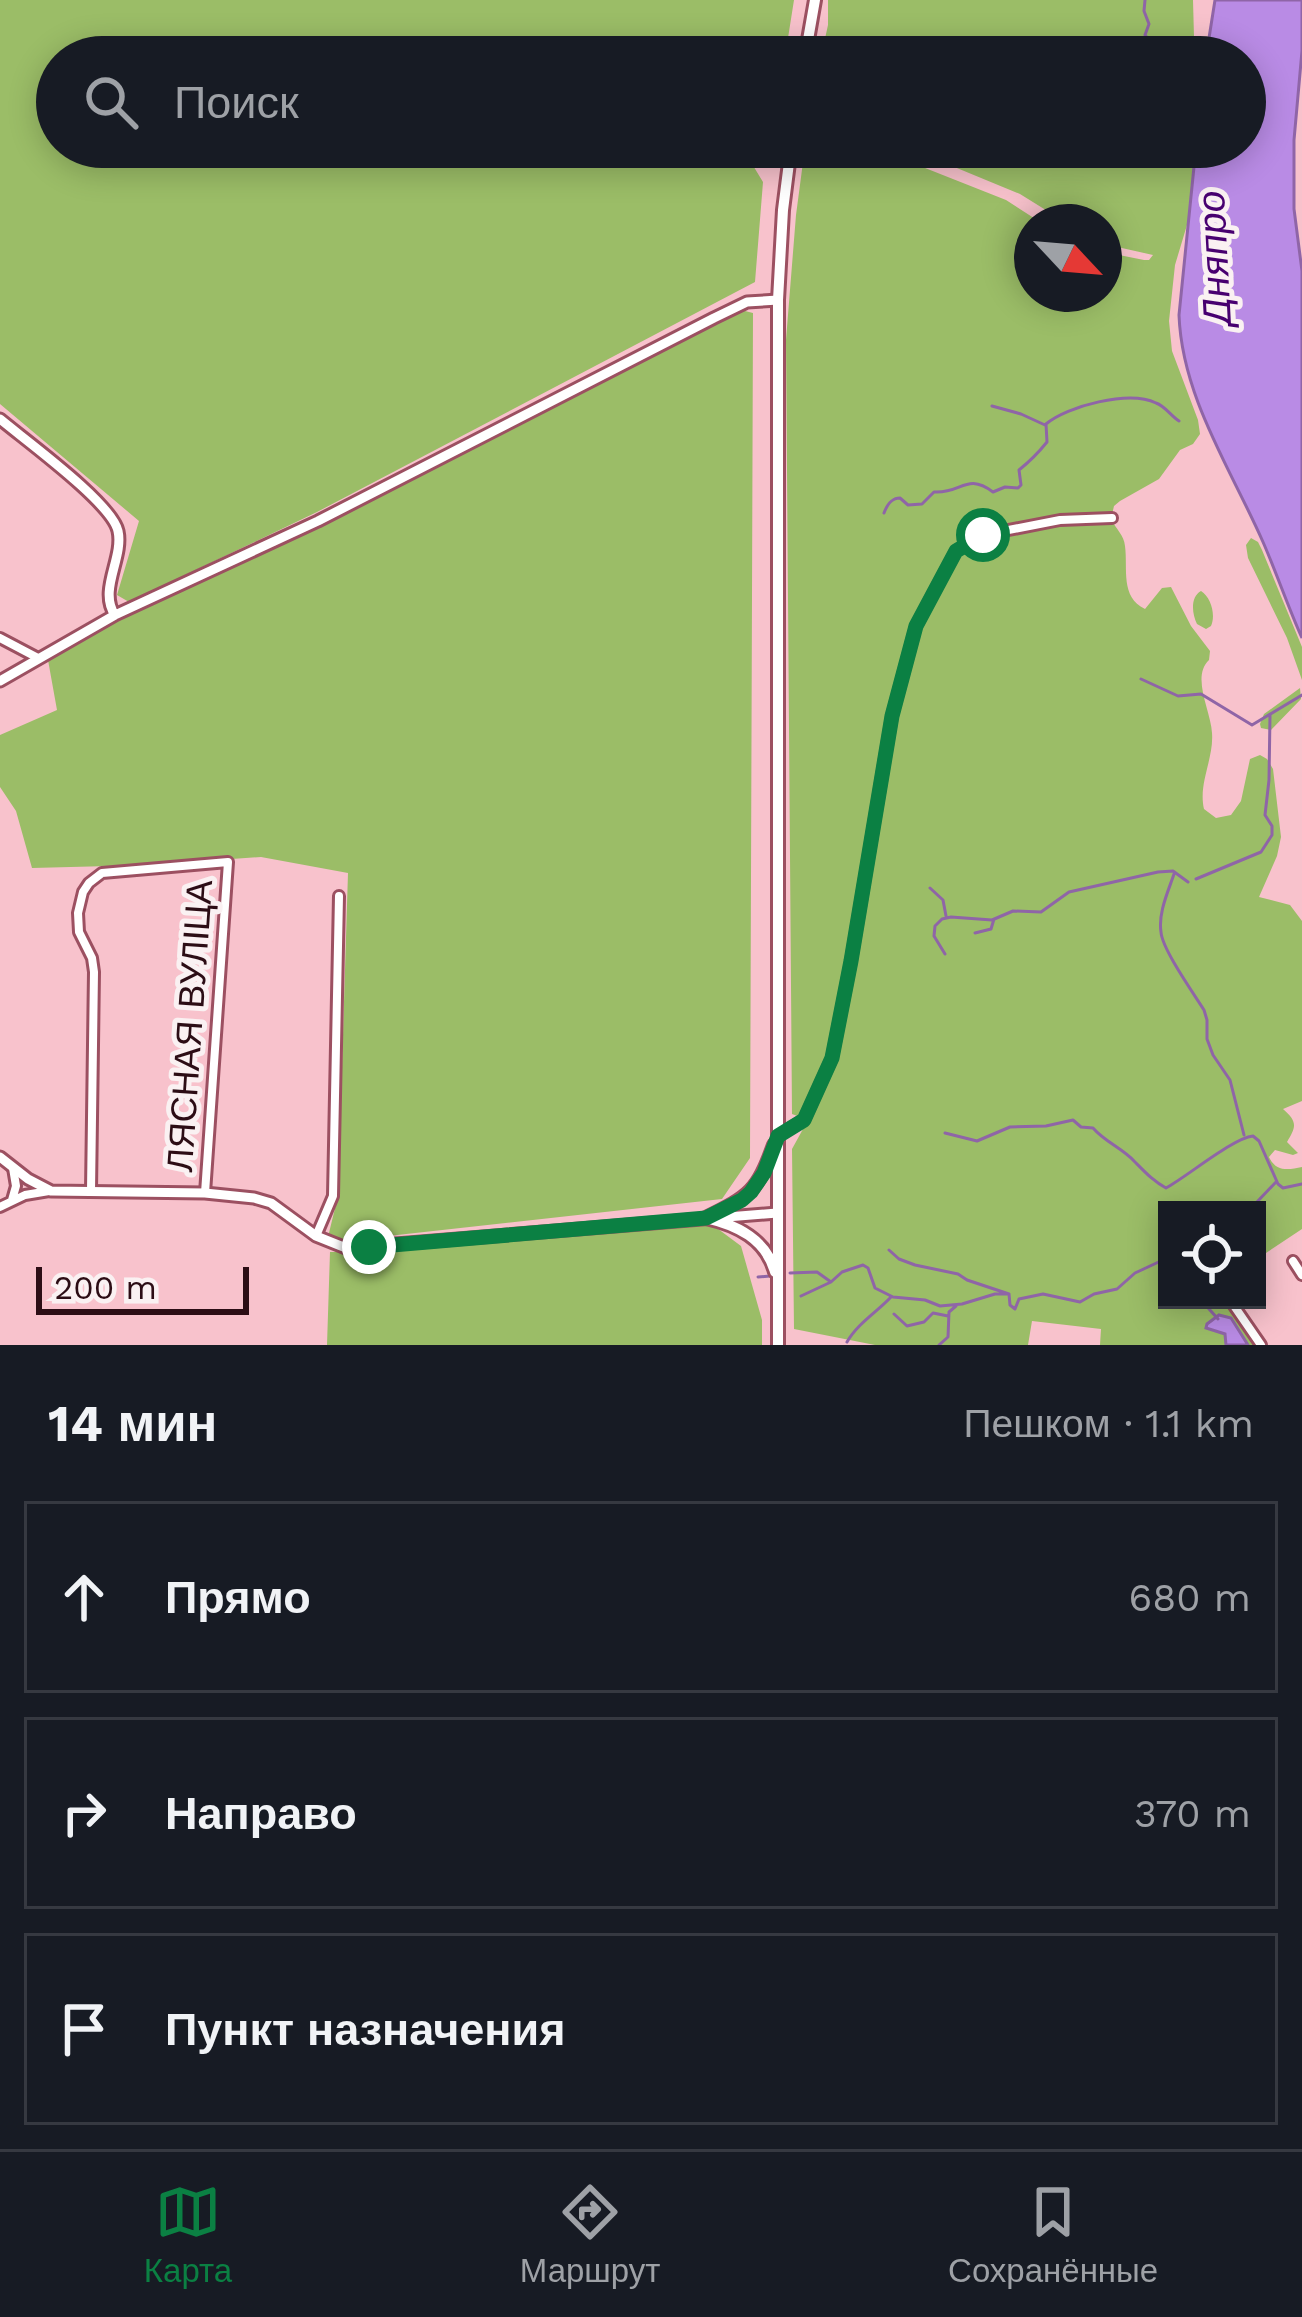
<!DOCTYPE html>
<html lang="ru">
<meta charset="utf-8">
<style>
body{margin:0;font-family:"Work Sans",sans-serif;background:#242831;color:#f1f3f6}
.controls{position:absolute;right:36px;bottom:36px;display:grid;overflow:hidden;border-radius:0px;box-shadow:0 6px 30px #0003}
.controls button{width:108px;height:108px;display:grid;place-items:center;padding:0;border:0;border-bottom:3px solid #363941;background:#171b24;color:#f1f3f6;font:60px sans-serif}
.compass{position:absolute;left:1014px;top:204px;width:108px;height:108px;border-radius:50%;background:#171b24;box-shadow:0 6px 30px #0003;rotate:116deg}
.scale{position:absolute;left:36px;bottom:30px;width:213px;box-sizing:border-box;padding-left:12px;border:6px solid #2c0d15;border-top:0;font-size:33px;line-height:42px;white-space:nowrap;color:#2c0d15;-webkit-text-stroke:9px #faf1f2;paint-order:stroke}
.stop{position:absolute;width:36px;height:36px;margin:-27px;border:9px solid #0b8043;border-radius:50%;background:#fff}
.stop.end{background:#0b8043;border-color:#fff;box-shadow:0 3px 12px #0008}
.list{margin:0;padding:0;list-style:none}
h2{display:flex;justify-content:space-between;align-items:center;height:156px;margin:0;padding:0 48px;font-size:51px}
h2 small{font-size:39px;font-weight:400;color:#9ea1a6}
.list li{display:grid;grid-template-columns:78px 1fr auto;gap:36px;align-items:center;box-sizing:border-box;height:192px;margin:0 24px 24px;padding:0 24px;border:3px solid #363941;border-radius:0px}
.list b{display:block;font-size:45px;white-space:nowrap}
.list em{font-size:39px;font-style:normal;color:#9ea1a6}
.icon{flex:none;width:66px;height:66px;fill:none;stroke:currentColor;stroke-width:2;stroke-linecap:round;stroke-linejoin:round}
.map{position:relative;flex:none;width:1302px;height:1345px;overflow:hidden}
.search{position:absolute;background:#171b24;box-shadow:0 6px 30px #0003;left:36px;right:36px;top:36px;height:132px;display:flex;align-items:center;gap:30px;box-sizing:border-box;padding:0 42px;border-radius:66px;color:#9ea1a6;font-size:45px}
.sheet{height:804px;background:#171b24}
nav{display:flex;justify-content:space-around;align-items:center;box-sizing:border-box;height:168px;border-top:3px solid #363941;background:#171b24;font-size:33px;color:#9ea1a6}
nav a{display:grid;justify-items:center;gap:6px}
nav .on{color:#0b8043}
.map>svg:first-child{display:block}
</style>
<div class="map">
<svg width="1302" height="1345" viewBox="0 0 1302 1345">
<rect width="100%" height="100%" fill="#f8c2cc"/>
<!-- green -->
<path fill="#9bbd67" d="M 0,0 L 794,0 L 785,57 L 57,57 L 57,147 L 714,147 L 723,151 L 747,147 L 746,154 L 763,182 L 755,282 L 317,512 L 129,602 L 117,595 L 139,521 L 0,404 Z
M 828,0 L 1193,0 L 1194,37 L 1199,57 L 821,57 L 828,25 Z
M 805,147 L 872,147 L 1006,200 L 1040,222 L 1032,222 L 1032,294 L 1104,294 L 1104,252 L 1144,260 L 1149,260 L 1153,255 L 1104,244 L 1104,222 L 1065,222 L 1020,194 L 906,147 L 1196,147 L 1190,215 L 1175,265 L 1169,321 L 1172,351 L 1198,420 L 1200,434 L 1193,444 L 1180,450 L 1159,479 L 1120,501 L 1114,506 L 1111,519 C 1116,529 1124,535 1125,546 C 1128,569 1120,597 1145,609 L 1162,588 L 1171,587 L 1191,626 L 1210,651 L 1209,660 C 1191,677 1211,711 1212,733 C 1214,759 1198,783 1204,809 L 1216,818 L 1231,815 L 1241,801 L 1250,759 L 1260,755 L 1267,759 L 1273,769 L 1281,837 L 1277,856 L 1259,897 L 1290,905 L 1302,921 L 1302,1101 L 1283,1109 C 1298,1122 1296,1127 1287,1142 L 1298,1153 L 1293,1155 L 1275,1150 L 1269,1157 C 1276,1172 1288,1170 1302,1167 L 1302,1229 L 1257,1259 L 1257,1210 L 1167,1210 L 1167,1300 L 1227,1300 L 1257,1345 L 1100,1345 L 1101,1329 L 1032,1321 L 1028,1345 L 875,1345 L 794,1329 L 792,1149 L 808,1120 L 792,1114 L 786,340 L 796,215 Z
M 741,310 L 753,313 L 750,1158 L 722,1199 L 343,1241 L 328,1237 L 338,1196 L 348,873 L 261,857 L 148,865 L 32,868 L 16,811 L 0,787 L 0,735 L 57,710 L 48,660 L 122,617 L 316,528 Z
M 1251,538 L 1258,542 L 1262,550 L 1302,647 L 1302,680 L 1287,638 L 1248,558 L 1246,545 Z
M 1201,591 C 1211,597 1216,615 1211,626 L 1206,629 L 1197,624 C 1192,614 1190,597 1201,591 Z
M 1300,688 L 1301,699 L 1271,730 L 1261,728 L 1260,724 L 1264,714 Z
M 710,1223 L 741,1246 L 762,1320 L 762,1345 L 327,1345 L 330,1252 L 355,1252 Z"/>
<!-- water -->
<path fill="#b98be5" stroke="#8f65a7" stroke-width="3" d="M 1215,0 L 1302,0 L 1302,51 L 1294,140 L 1294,209 L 1302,271 L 1302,638 C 1288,607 1277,574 1263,542 C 1231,469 1182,397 1179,315 L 1196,147 L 1245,147 L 1245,57 L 1206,57 Z
M 1219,1315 L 1231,1318 L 1248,1345 L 1226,1345 L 1225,1334 L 1206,1328 L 1207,1324 Z"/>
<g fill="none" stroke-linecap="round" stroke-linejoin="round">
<!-- stream -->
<path stroke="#8f65a7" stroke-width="3" d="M 1145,0 L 1144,11 L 1149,24 L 1145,35 L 1154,46 L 1147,57
M 1131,147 L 1142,156 L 1147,154 L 1147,147
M 992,406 L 1021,414 L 1045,425
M 884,513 C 887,505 891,498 900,498 L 908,505 L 922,504 L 934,492 C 962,494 966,472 993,492 L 1005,487 L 1018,488 L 1021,485 L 1019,470 C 1029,462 1039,452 1047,442 L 1046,424 C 1067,406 1129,390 1156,403 C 1165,406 1171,416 1179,421
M 1141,679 L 1178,696 L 1201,694 L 1252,725 L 1302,695
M 1174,874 C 1168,892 1158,913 1161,932 C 1162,949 1194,994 1204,1010 L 1207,1020 L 1207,1039 L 1213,1055 L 1230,1080 L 1244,1135
M 1196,879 L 1261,852 L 1272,835 L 1272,826 L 1265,815 L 1269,780 L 1270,715
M 930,888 L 943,900 L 946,916
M 975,933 L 991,929 L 994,919
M 945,954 L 934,936 L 935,926 L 942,919 L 951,917 L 992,920 L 1013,911 L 1041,912 L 1069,892 L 1158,872 L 1173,871 L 1188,882
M 945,1133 L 977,1141 L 1010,1127 L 1046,1126 L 1073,1120 L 1081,1127 L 1093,1128 C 1105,1142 1122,1148 1134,1161 C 1145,1172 1153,1181 1166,1188 C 1188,1176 1233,1138 1253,1136 L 1259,1141 L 1278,1184 L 1283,1188 L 1302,1184
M 1241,1210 L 1256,1203 L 1276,1182
M 889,1250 L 899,1259 L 915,1265 L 958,1274 L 967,1280 L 1009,1294
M 1167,1261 L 1167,1265
M 790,1273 L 817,1272 L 831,1282 L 842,1272 L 863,1265 L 868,1268 L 875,1288 L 893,1297 L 925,1300 L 940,1306 L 962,1304 L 995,1294 L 1009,1294 L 1010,1305 L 1015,1309 L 1019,1299 L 1043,1294 L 1080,1302 L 1094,1294 L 1117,1289 L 1135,1273 L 1165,1259 L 1164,1252 L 1167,1251
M 758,1277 L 770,1276
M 801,1296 L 831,1282
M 1201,1300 L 1218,1319
M 894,1314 L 907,1326 L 924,1322 L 933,1313 L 948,1316
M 847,1342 C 857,1324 877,1312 891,1297
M 939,1345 L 948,1337 L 949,1312 L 956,1306"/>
<!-- street casing -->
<g stroke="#9c5061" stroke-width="14">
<path id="street" d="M 0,638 L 38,658
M 778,1135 L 804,1120 L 832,1058 L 851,961 L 892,716 L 916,626 L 934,592 L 956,551 L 983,535 L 1060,520 L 1112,518
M 91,1191 L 94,972 L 92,958 L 79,932 L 78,913 L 83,892 L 89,883 L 102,873 L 228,862 L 205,1193
M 12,1200 L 16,1186 L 13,1168
M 0,1207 L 25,1195 L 49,1191
M 316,1236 L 333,1196 L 339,896
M 1293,1261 L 1302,1275
M 1230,1300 L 1261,1345"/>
</g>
<!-- secondary casing -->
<g stroke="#9c5061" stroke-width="15">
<path id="secondary" d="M 0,419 C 25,440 112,503 118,531 C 124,558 98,590 115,615
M 0,681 L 115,615 L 318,521 L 714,318 L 747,302 L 778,300
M 0,1157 L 28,1179 L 51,1191 L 205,1193 L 254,1198 L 271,1203 L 316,1236 L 346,1248 L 777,1213"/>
</g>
<!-- primary casing -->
<g stroke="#9c5061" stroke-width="16">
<path id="primary" d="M 805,57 L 815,0
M 706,1218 C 750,1196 757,1192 774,1145
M 706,1218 C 737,1225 766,1239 775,1272
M 778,1345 L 778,300 L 783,210 L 791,147"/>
</g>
<!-- street -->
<use href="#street" stroke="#fff" stroke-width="8"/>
<!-- secondary -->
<use href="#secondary" stroke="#fff" stroke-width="9"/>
<!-- primary -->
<use href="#primary" stroke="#fff" stroke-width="10"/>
</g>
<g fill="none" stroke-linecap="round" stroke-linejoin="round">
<!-- route -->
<path stroke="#0b8043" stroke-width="15" d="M 369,1247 L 706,1218 L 742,1200 L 751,1192 L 764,1173 L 778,1136 L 804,1120 L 832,1058 L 851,961 L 892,716 L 916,626 L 956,551 L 983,535"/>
</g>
<g text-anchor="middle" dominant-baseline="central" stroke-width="10" stroke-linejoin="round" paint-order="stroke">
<!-- street labels -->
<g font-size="36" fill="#2c0d15" stroke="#faf1f2">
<text transform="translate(190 1026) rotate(-86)">ЛЯСНАЯ ВУЛІЦА</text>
</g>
<!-- water labels -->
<g font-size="39" font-style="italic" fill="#480070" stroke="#faf1f2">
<text transform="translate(1214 258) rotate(-93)">Дняпро</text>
</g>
</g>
</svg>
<div class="controls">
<button><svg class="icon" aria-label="locate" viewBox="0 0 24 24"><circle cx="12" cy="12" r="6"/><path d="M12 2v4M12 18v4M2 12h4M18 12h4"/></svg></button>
</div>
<svg class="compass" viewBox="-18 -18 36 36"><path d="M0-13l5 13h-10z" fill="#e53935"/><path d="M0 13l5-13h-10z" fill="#9ea1a6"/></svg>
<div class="scale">200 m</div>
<div class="stop" style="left:983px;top:535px"></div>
<div class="stop end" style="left:369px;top:1247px"></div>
<div class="search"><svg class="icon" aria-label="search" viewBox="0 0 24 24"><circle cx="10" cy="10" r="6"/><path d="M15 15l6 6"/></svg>Поиск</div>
</div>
<section class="sheet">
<h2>14 мин<small>Пешком · 1.1 km</small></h2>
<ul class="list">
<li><svg class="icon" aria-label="ahead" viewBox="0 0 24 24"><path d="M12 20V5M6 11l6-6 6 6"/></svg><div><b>Прямо</b></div><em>680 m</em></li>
<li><svg class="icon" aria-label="right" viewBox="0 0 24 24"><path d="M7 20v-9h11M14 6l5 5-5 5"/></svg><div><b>Направо</b></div><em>370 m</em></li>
<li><svg class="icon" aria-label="arrive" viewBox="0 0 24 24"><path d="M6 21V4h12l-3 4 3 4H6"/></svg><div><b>Пункт назначения</b></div></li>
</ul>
</section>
<nav>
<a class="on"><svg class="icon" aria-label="map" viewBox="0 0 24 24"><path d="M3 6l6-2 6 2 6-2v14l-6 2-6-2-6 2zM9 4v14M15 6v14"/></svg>Карта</a>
<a><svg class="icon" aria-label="directions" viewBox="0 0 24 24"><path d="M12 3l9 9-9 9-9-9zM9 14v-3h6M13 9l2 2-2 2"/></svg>Маршрут</a>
<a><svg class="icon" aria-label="saved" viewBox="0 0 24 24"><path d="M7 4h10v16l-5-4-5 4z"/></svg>Сохранённые</a>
</nav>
